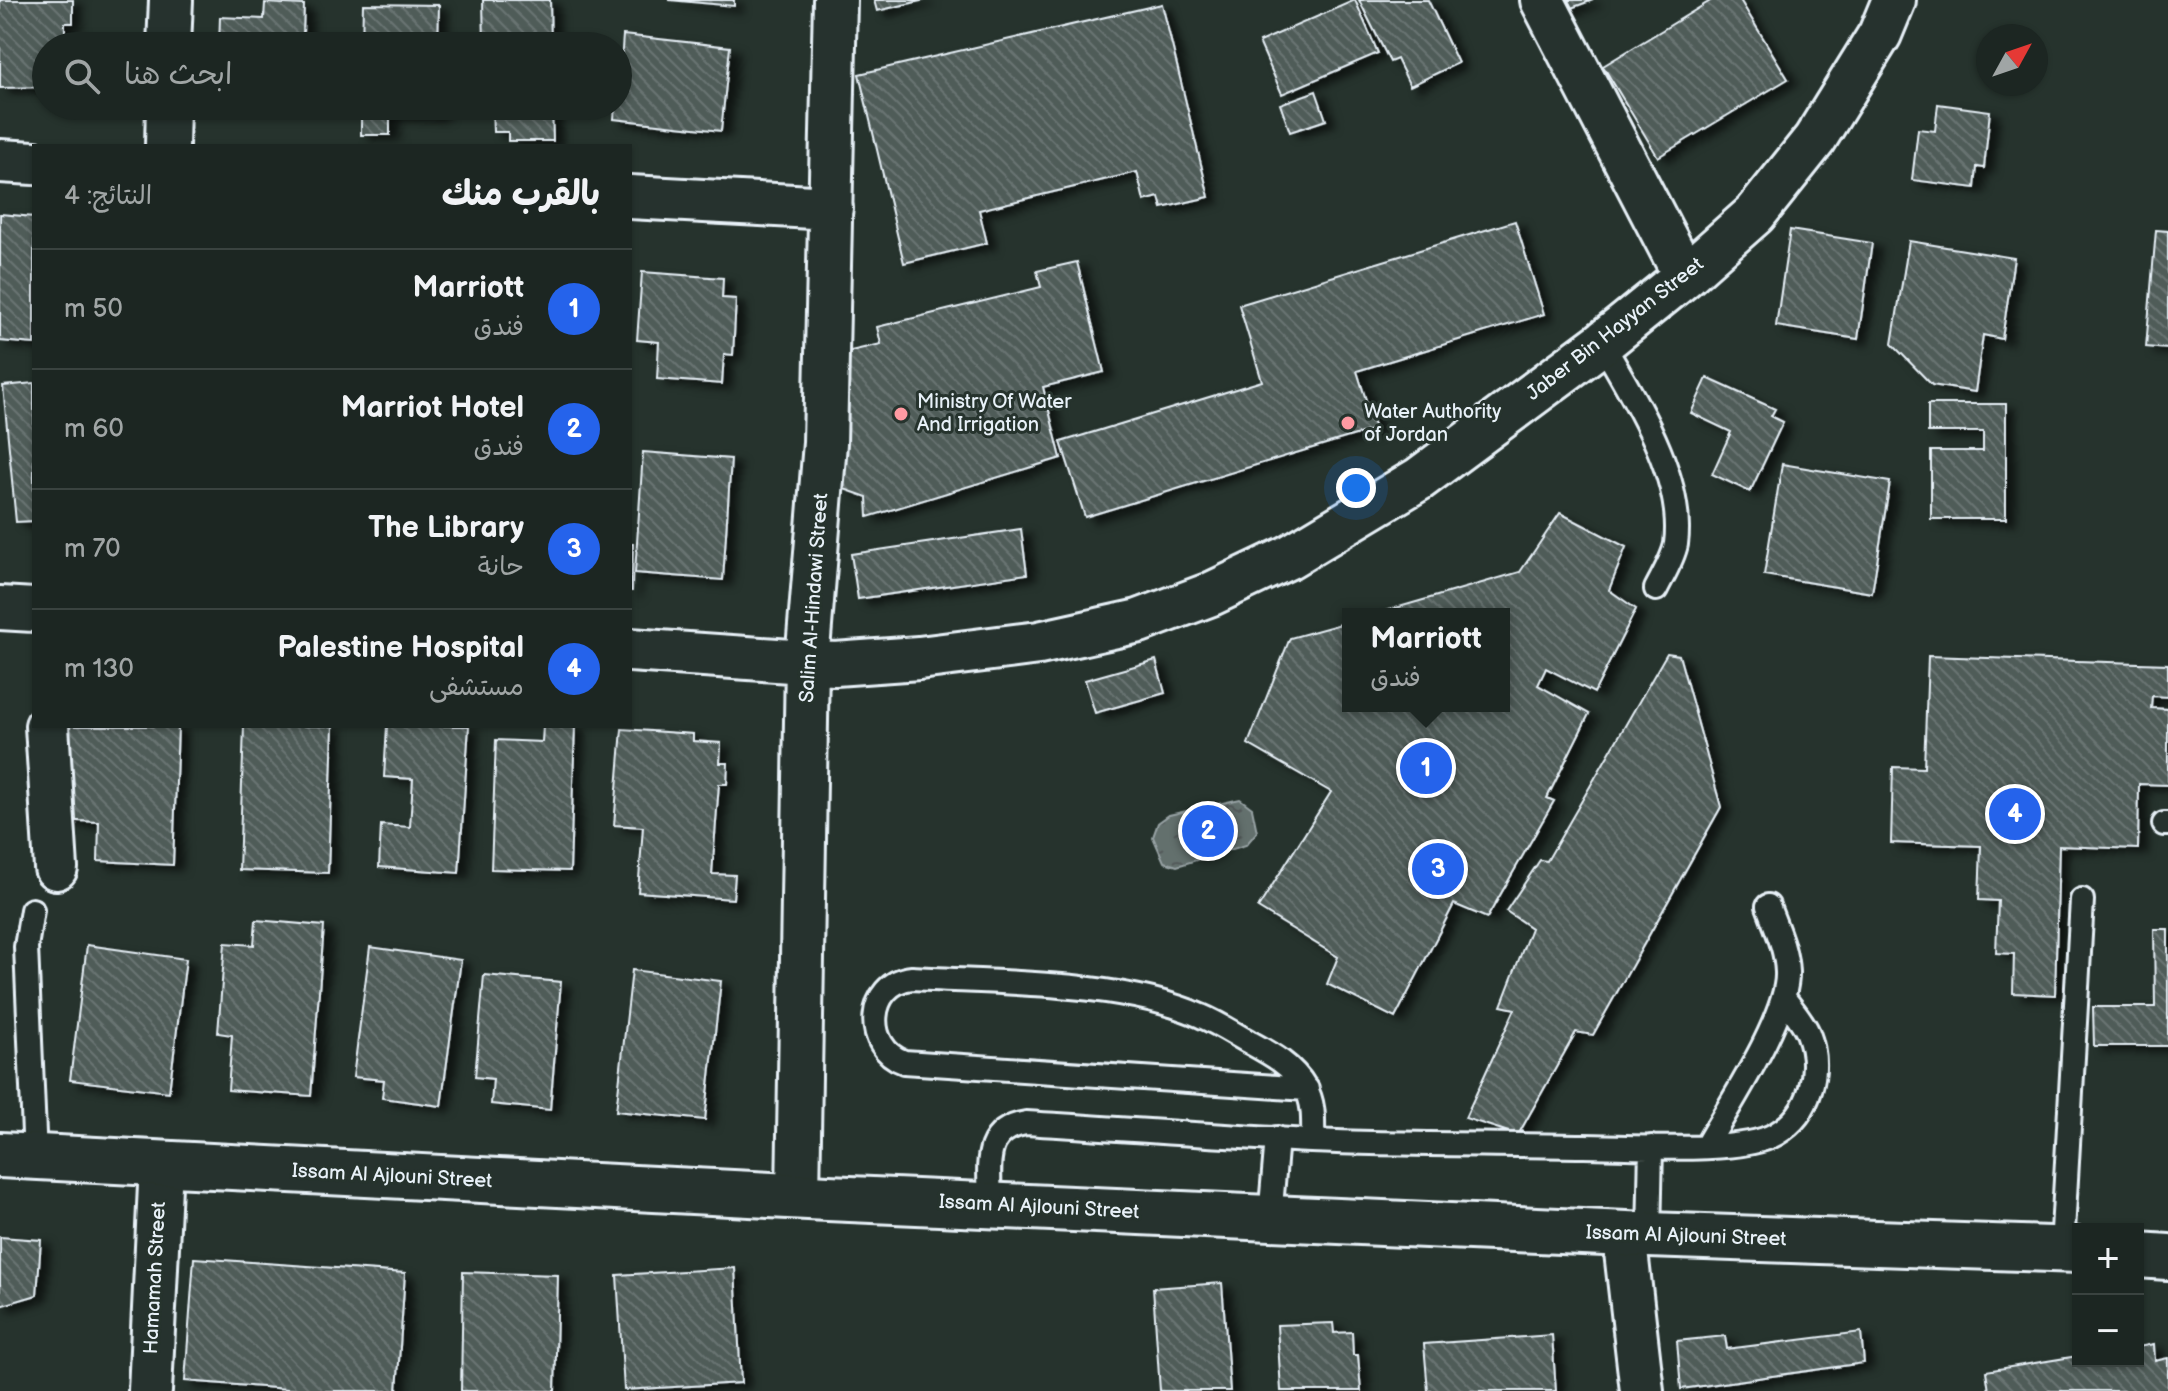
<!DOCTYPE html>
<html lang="ar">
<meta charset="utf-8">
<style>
body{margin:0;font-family:"Balsamiq Sans","Playpen Sans Arabic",sans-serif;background:#29322f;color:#f1f3f6;direction:rtl}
.controls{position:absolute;right:24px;bottom:24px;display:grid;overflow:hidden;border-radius:0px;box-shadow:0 2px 6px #0004}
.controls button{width:72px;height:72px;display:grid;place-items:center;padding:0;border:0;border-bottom:2px solid #3a4340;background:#1c2622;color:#f1f3f6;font:40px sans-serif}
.compass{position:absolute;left:1976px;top:24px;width:72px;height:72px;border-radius:50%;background:#1c2622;box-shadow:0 2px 6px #0004;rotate:50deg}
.you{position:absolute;left:1356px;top:488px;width:28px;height:28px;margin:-20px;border:6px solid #fff;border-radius:50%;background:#1a73e8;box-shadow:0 0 0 12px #1a73e833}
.badge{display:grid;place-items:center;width:52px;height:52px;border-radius:50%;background:#2563eb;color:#fff;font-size:26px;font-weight:700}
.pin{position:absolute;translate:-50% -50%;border:4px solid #fff;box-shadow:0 2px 8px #0006}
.popup{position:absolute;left:1342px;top:608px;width:168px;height:104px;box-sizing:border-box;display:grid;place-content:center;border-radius:0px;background:#1c2622;filter:drop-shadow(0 2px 6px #0005);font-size:26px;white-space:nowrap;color:#a0a5a5}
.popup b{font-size:30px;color:#f1f3f6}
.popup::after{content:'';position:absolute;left:50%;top:100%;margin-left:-16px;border:16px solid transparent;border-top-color:#1c2622}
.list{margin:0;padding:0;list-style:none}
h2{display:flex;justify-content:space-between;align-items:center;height:104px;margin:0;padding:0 32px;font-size:34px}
h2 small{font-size:26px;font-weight:400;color:#a0a5a5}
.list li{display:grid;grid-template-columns:52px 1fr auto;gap:24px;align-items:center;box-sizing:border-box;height:120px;padding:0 32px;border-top:2px solid #3a4340}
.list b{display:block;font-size:30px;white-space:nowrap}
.list p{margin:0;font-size:26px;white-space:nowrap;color:#a0a5a5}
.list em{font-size:26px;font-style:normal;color:#a0a5a5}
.icon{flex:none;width:44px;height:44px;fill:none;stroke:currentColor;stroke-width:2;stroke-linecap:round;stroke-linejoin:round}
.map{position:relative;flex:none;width:2168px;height:1391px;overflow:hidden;direction:ltr}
.search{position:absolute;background:#1c2622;box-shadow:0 2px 6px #0004;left:32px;top:32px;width:600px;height:88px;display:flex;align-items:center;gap:20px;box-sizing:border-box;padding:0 28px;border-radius:44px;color:#a0a5a5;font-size:30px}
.panel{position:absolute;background:#1c2622;box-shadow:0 2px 6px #0004;left:32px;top:144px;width:600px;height:584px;border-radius:0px;direction:rtl}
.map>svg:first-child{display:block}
</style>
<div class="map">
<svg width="2168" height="1391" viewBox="0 0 2168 1391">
<defs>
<pattern id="water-ripples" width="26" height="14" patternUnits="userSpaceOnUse" patternTransform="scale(2)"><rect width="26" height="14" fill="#636f6d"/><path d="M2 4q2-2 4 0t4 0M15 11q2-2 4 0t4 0" fill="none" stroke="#535a5a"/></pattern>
<pattern id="building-back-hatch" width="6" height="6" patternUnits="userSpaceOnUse" patternTransform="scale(2)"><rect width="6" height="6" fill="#505c59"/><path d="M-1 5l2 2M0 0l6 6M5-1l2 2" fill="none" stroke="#697472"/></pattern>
<filter id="shadow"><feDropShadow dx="9" dy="5" stdDeviation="4" flood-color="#0009"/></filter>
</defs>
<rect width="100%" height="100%" fill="#26332d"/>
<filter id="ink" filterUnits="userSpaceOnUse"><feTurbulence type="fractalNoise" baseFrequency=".0125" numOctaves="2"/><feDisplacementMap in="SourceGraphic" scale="16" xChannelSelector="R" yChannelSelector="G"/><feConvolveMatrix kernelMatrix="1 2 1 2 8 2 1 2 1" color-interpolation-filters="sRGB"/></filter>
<g filter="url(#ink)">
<!-- water -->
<path fill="url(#water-ripples)" stroke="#98a3a5" stroke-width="2" d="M 1240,799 L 1252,808 L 1257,832 L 1246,845 L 1177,866 L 1164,862 L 1153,837 L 1158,823 L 1169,815 Z"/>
<!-- building -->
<path fill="url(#building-back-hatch)" stroke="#e8f1f8" stroke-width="2" filter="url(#shadow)" d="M 0,0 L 73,0 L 73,23 L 65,23 L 65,46 L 46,46 L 46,87 L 0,88 Z
M 483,0 L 550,0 L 551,46 L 484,45 Z
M 669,0 L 734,0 L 734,6 Z
M 874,0 L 925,0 L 877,11 Z
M 1355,0 L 1378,53 L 1282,94 L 1259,42 Z
M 1359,0 L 1428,0 L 1458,63 L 1410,86 L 1397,59 L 1390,62 Z
M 1560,0 L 1593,0 L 1563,11 Z
M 1712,0 L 1740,0 L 1788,79 L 1658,157 L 1603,66 Z
M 265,3 L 304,5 L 303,34 L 311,35 L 310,46 L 219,46 L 220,17 L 264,19 Z
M 363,4 L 439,5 L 438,46 L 362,46 Z
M 1162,4 L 1209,197 L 1162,208 L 1159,197 L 1144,201 L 1137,172 L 979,210 L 987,243 L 904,263 L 859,74 Z
M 623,35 L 730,47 L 721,131 L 614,119 L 615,106 L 618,106 Z
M 1316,91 L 1326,120 L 1290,132 L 1280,104 Z
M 1938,104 L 1990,111 L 1984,168 L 1977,167 L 1975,188 L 1912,180 L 1918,129 L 1935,131 Z
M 361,106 L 438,106 L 438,115 L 390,114 L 390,135 L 361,135 Z
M 492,106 L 552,106 L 553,141 L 508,141 L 508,132 L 493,132 Z
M 0,214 L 34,217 L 34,344 L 0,341 Z
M 1515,221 L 1544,314 L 1357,371 L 1375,429 L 1085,517 L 1061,442 L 1262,381 L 1239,305 Z
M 1790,230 L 1872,243 L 1858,339 L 1776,326 Z
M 2156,230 L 2168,231 L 2168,349 L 2146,347 Z
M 1909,241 L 2014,258 L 2002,339 L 1983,335 L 1975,392 L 1932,385 L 1892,344 Z
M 1077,262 L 1104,372 L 1043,387 L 1061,458 L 868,517 L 867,497 L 844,489 L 837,459 L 829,356 L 881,344 L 877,327 L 1041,287 L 1037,271 Z
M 642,272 L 723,278 L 722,298 L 736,299 L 733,355 L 724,354 L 722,384 L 657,379 L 659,342 L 637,340 Z
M 1707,378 L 1775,409 L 1771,416 L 1783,422 L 1750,492 L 1712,474 L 1731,432 L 1691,413 Z
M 34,383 L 34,521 L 16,522 L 3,386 Z
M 1928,404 L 2006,404 L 2006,519 L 1931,519 L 1931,451 L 1983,451 L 1983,432 L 1928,432 Z
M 643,452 L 731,459 L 723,580 L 635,573 Z
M 1782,464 L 1890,482 L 1872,593 L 1764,575 Z
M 1560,513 L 1626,547 L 1609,590 L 1636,609 L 1594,693 L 1546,668 L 1538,685 L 1589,714 L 1547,798 L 1554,801 L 1487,918 L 1454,904 L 1395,1018 L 1327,984 L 1338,957 L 1258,908 L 1331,792 L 1248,744 L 1290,638 L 1348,622 L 1348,706 L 1504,706 L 1504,614 L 1375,614 L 1520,572 Z
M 1021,529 L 1027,574 L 858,599 L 851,554 Z
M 630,544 L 633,544 L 632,591 L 630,591 Z
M 1667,653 L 1679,655 L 1721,807 L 1593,1035 L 1576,1032 L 1518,1135 L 1465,1118 L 1515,1009 L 1501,1006 L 1531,928 L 1506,911 L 1540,860 L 1547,861 Z
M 1928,656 L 2168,664 L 2168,697 L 2152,696 L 2151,708 L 2168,709 L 2168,785 L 2139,784 L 2138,849 L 2059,846 L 2055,995 L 2013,993 L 2014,954 L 1996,953 L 1998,901 L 1979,900 L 1981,846 L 1891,843 L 1893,767 L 1924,768 Z
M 1156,660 L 1165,693 L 1095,713 L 1085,680 Z
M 60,726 L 178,726 L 173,865 L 98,861 L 99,822 L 56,820 Z
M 244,726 L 333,726 L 328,873 L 239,870 Z
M 387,726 L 469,726 L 459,873 L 379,867 L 381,825 L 410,827 L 413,779 L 384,777 Z
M 543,726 L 575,726 L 570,871 L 491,869 L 496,740 L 542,742 Z
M 622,729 L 693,734 L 693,741 L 721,743 L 720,763 L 728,763 L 727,784 L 719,784 L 712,874 L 735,875 L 733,899 L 638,892 L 643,827 L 614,825 Z
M 256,920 L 324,926 L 311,1096 L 228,1090 L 232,1035 L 218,1033 L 225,943 L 254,945 Z
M 2154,929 L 2168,929 L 2168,1046 L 2094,1046 L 2093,1007 L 2155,1007 Z
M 87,945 L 186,959 L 169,1092 L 70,1080 Z
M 370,947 L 461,960 L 441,1106 L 382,1098 L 384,1080 L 353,1077 Z
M 632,970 L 721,981 L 705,1120 L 616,1111 Z
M 484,975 L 561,982 L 550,1110 L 491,1104 L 493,1079 L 475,1077 Z
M 0,1237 L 41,1240 L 37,1295 L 0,1306 Z
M 194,1258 L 405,1273 L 397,1391 L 314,1391 L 185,1381 Z
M 735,1268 L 741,1383 L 624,1390 L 617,1275 Z
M 463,1272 L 558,1275 L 555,1391 L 461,1391 Z
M 1222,1283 L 1230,1391 L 1160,1391 L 1153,1288 Z
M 1333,1323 L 1334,1333 L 1352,1332 L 1353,1355 L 1358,1355 L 1361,1391 L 1281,1391 L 1277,1325 Z
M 1861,1332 L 1864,1363 L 1681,1389 L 1677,1341 L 1725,1336 L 1727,1349 Z
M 1552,1335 L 1556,1391 L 1428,1391 L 1424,1344 Z
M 2154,1344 L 2155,1361 L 2168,1358 L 2168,1391 L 1989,1391 L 1986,1371 L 2078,1356 L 2078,1361 L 2138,1361 L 2138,1347 Z"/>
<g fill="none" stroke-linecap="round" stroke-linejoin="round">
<!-- service casing -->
<g stroke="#e8f1f8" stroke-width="28">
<path id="service" d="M 1602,343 C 1634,399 1685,477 1676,544 C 1673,559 1663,575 1656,589
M 2164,824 L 2168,824
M 32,910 L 26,947 L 35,1157
M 1307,1089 L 904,1062 C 863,1048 866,983 912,978 C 998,983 1123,981 1201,1016 C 1218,1023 1233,1033 1249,1042 C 1271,1054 1292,1065 1305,1087 C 1315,1104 1313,1122 1313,1141
M 1706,1146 C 1729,1105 1789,1015 1787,972 C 1786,948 1776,928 1768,906
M 990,1205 C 990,1169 980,1130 1026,1123 C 1121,1129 1216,1136 1311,1141 C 1401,1145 1493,1144 1584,1146 C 1628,1146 1741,1155 1776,1134 C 1811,1114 1822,1069 1808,1033 C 1803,1021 1792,1009 1784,998
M 1270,1218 L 1277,1138
M 1649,1235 L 1651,1147
M 2062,1249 L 2082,900"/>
</g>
<!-- minor casing -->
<g stroke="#e8f1f8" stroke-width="48">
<path id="minor" d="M 1542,0 L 1685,276
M 169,46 L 171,0
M 167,146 L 168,106
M 0,161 L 34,163
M 630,197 L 831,208
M 0,608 L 34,610
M 630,650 L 835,664 L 919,658 L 1039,643 L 1139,621 L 1211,594 L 1289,557 L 1419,479 L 1602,343 L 1685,276 L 1755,214 L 1815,139 L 1880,34 L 1894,0
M 47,726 L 56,868
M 798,1195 L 807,662 L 825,443 L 835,0
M 1624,1234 L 1642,1391
M 150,1391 L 161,1165"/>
</g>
<!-- tertiary casing -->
<g stroke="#e8f1f8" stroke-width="50">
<path id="tertiary" d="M 0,1155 L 828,1198 L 1649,1235 L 2078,1250
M 2138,1255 L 2168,1257"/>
</g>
<!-- service -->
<use href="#service" stroke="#26332d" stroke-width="22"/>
<!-- minor -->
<use href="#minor" stroke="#26332d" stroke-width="42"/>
<!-- tertiary -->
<use href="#tertiary" stroke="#26332d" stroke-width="44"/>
</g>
</g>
<!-- markers -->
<g fill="#ff9aa2" stroke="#26332d" stroke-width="3">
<circle cx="901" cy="414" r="8"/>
<circle cx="1348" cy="423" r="8"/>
</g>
<g text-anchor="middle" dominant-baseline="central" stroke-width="6" stroke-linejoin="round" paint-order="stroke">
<!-- street labels -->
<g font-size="20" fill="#e8f1f8" stroke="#26332d">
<text transform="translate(1615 329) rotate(-38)">Jaber Bin Hayyan Street</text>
<text transform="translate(814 598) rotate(-86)">Salim Al-Hindawi Street</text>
<text transform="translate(392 1176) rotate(3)">Issam Al Ajlouni Street</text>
<text transform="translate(1039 1207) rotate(3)">Issam Al Ajlouni Street</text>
<text transform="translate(1686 1236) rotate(2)">Issam Al Ajlouni Street</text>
<text transform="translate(155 1278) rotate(-87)">Hamamah Street</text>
</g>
<!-- poi labels -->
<g font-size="20" fill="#e8f1f8" stroke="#26332d" text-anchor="start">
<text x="917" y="402">Ministry Of Water<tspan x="917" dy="23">And Irrigation</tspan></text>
<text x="1364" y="412">Water Authority<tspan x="1364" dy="23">of Jordan</tspan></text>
</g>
</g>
</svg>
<div class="controls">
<button>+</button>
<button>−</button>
</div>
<svg class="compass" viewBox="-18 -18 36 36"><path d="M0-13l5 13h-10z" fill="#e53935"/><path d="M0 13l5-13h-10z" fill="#a0a5a5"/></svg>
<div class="you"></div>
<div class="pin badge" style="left:1426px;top:768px">1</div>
<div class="popup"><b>Marriott</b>فندق</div>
<div class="pin badge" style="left:1208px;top:831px">2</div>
<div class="pin badge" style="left:1438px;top:869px">3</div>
<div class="pin badge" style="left:2015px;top:814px">4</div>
<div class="search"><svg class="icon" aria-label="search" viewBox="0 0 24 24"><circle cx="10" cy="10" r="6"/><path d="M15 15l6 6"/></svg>ابحث هنا</div>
<section class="panel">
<h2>بالقرب منك<small>النتائج: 4</small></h2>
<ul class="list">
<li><span class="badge">1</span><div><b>Marriott</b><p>فندق</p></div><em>50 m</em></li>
<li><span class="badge">2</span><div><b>Marriot Hotel</b><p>فندق</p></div><em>60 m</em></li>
<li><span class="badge">3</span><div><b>The Library</b><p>حانة</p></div><em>70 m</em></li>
<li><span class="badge">4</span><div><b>Palestine Hospital</b><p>مستشفى</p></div><em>130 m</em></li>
</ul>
</section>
</div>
